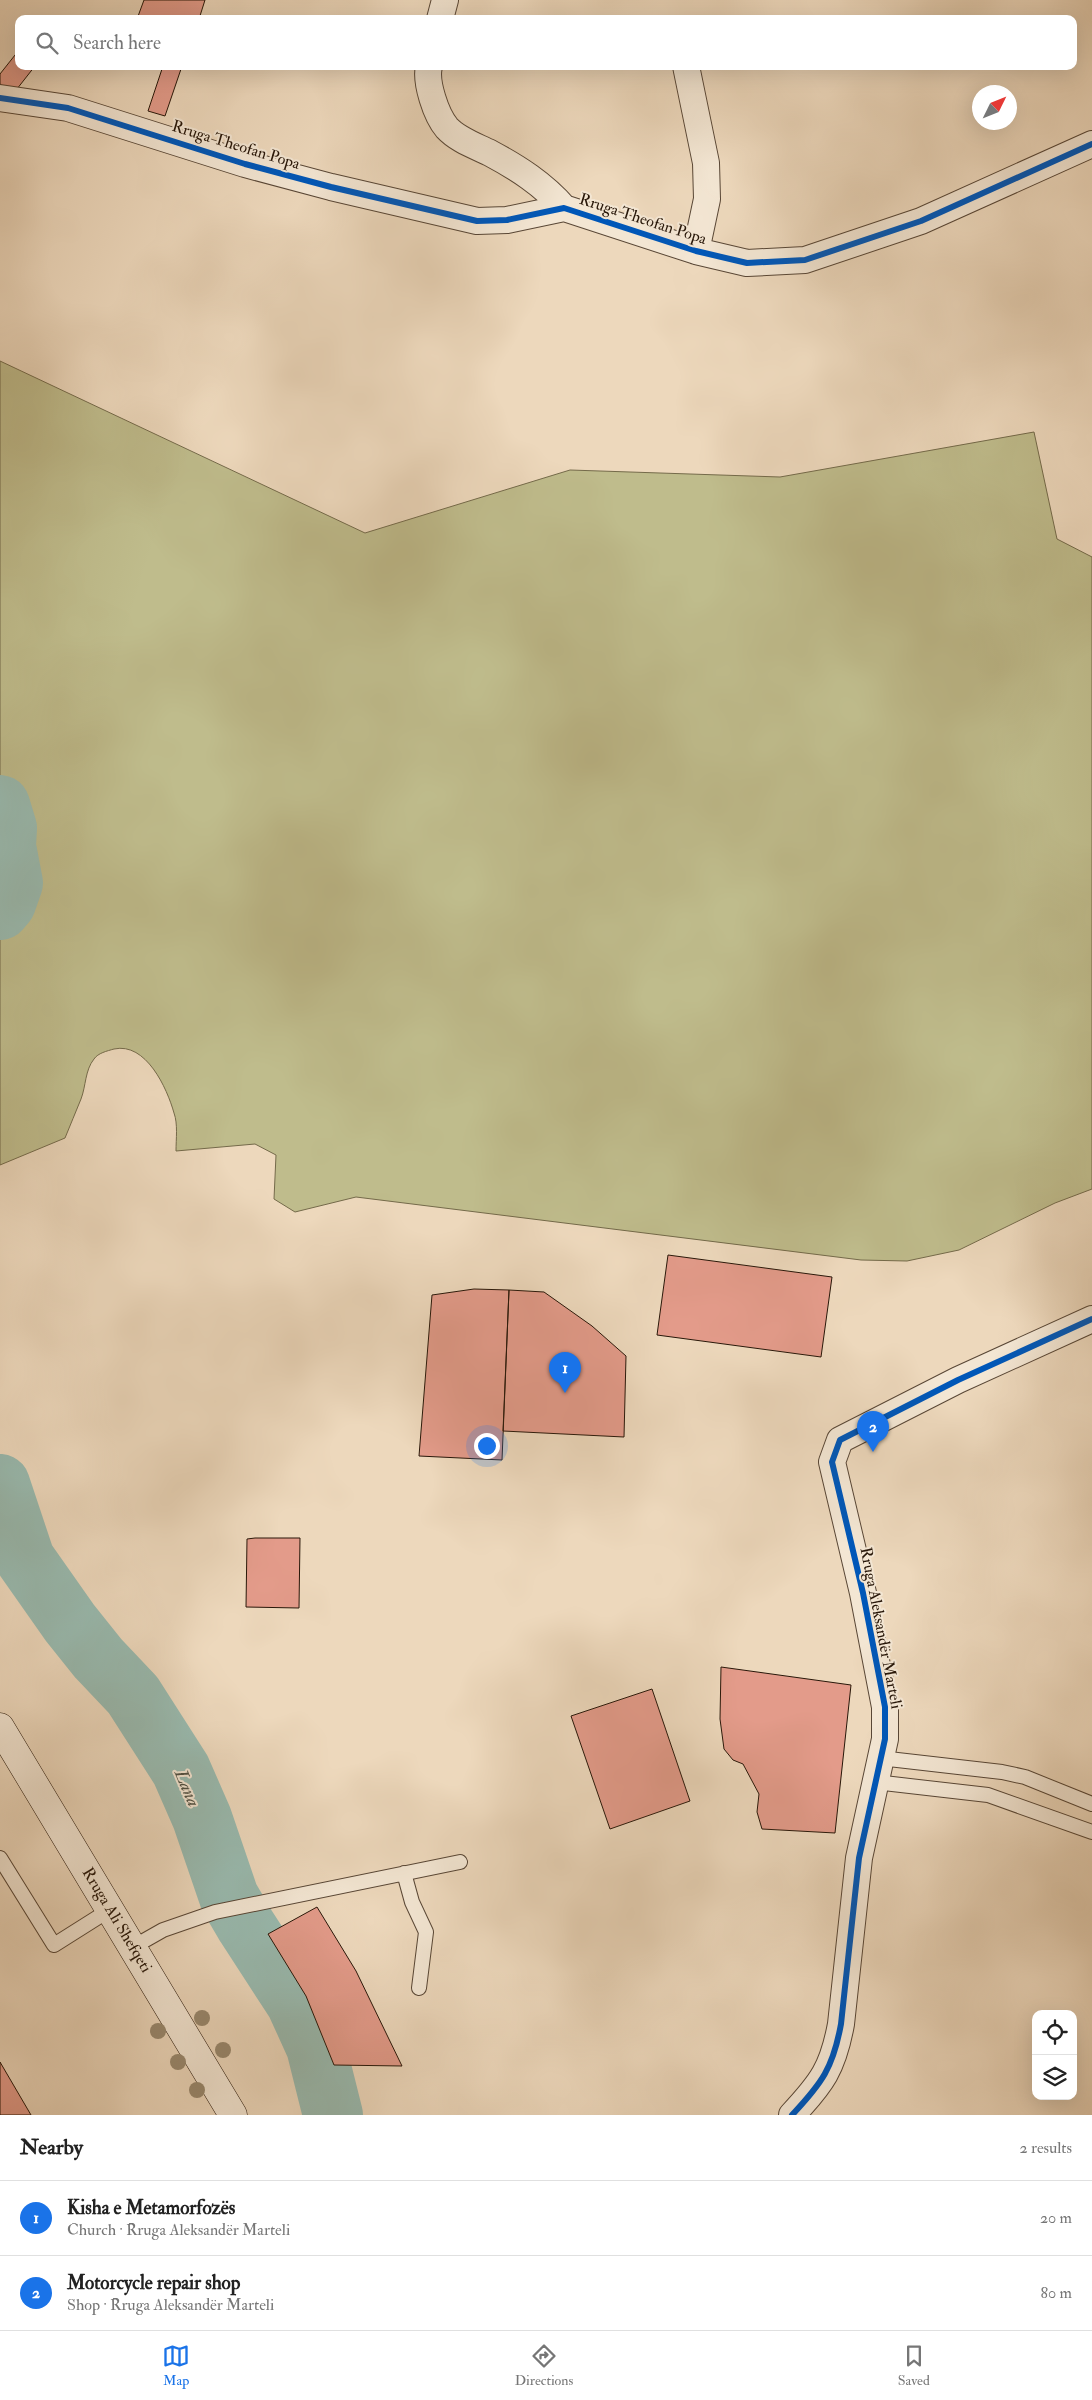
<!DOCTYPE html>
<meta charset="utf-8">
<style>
body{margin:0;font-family:"IM FELL Double Pica",serif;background:#f6f6f6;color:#222}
.controls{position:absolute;right:15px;bottom:15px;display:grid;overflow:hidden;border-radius:10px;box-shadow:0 5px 20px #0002}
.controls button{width:45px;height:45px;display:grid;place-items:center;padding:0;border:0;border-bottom:1px solid #e0e0e0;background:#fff;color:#222;font:25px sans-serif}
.compass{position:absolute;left:972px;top:85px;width:45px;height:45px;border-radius:50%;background:#fff;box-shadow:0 5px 20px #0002;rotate:47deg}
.you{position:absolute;left:486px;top:1445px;width:18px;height:18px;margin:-12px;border:4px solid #fff;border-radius:50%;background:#1a73e8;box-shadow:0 0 0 8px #1a73e833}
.badge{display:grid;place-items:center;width:32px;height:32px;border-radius:50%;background:#1a73e8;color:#fff;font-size:16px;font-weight:700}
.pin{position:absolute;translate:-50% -41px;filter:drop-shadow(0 1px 2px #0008)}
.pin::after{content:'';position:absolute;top:26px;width:18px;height:15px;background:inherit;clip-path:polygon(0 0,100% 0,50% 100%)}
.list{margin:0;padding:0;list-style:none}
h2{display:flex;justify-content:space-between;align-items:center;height:65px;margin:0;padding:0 20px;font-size:21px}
h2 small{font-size:16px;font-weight:400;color:#767676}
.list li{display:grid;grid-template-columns:32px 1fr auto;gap:15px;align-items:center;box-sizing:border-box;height:75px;padding:0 20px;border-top:1px solid #e0e0e0}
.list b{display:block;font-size:19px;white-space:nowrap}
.list p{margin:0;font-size:16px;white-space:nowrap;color:#767676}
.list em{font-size:16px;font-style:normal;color:#767676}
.icon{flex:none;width:28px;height:28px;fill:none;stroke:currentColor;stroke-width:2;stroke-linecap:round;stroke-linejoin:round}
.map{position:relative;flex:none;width:1092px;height:2115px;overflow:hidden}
.search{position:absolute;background:#fff;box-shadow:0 5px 20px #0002;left:15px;right:15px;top:15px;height:55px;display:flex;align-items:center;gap:12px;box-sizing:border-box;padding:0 18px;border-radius:10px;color:#767676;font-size:19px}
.sheet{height:215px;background:#fff}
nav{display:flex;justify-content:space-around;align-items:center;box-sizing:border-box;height:70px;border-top:1px solid #e0e0e0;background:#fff;font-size:14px;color:#767676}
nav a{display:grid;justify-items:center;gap:2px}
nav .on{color:#1a73e8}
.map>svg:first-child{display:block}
</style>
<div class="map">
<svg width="1092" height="2115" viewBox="0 0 1092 2115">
<rect width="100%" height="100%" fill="#edd8bc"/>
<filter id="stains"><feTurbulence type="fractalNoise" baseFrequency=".004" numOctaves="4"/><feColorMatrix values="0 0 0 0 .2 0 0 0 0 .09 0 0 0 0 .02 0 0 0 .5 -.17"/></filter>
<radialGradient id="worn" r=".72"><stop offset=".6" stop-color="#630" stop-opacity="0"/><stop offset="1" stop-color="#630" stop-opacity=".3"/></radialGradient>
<!-- green -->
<path fill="#bfbc8c" stroke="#746a4a" d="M 0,361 L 365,533 L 570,470 L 780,477 L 1034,432 L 1057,539 L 1092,557 L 1092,1189 L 1055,1203 L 959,1250 L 907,1261 L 861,1260 L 356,1197 L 295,1212 L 274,1199 L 276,1155 L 255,1144 L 176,1151 C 176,1139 178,1124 174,1113 C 167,1088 146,1042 114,1049 C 107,1051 98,1053 94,1059 C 85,1070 86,1086 81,1099 C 76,1112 70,1125 65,1138 L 0,1165 Z"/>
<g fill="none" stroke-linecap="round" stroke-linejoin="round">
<!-- river -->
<path stroke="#99baaf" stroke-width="60" d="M 0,805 L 7,828 L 6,846 L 13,883 L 6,903 L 0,910
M 0,1484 L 25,1559 L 70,1623 L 98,1658 L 133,1695 L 181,1770 L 202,1818 L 229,1897 L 246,1926 L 296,2003 L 316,2047 L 333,2115"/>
</g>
<!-- building -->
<path fill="#e39b8a" stroke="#281709" d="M 144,0 L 205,0 L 199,19 L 137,19 Z
M 19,50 L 19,66 L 35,66 L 13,94 L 0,84 L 0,74 Z
M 163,66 L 181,69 L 165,116 L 148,111 Z
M 668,1255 L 832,1277 L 821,1357 L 657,1335 Z
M 474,1289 L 509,1290 L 502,1460 L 419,1456 L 432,1295 Z
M 509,1290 L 544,1292 L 592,1326 L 626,1356 L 624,1437 L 503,1431 Z
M 255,1538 L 300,1538 L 299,1608 L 246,1607 L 247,1539 Z
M 721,1667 L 851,1685 L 835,1833 L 762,1829 L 757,1812 L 759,1794 L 743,1764 L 733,1760 L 724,1749 L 720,1719 Z
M 652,1689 L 690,1801 L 610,1829 L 571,1716 Z
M 317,1907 L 356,1971 L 402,2066 L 334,2065 L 306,1996 L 268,1934 Z
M 0,2062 L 31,2115 L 0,2115 Z"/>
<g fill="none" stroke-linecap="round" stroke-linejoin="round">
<!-- lane casing -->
<g stroke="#594736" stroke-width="16">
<path id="lane" d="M 880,1758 L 1002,1772 L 1025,1777 L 1092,1804
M 875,1782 L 988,1795 L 1092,1832
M 0,1858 L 54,1945 L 111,1909
M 404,1873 L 412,1902 L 426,1932 L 419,1988
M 133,1947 L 163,1930 L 215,1912 L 460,1862"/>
</g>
<!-- street casing -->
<g stroke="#594736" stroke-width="28">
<path id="street" d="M 440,19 L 445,0
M 429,66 C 425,82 436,115 447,128 C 458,140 476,146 490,153 C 518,168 543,184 564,208
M 686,66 L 706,163 L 707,199 L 696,251
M 0,98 L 68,108 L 245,164 L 331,187 L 477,221 L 507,220 L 564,208 L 696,251 L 747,263 L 805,260 L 921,221 L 1092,144
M 792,2115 C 822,2083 833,2068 841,2024 L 859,1858 L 885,1739 L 885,1707 L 863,1593 L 832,1462 L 840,1440 L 958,1380 L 1092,1319"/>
</g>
<!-- secondary casing -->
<g stroke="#281709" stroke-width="29">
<path id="secondary" d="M 0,1727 L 233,2115"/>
</g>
<!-- lane -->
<use href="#lane" stroke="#f3e6d3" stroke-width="14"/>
<!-- street -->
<use href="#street" stroke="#f3e6d3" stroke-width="26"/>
<!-- secondary -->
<use href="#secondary" stroke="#f3e6d3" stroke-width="28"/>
<!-- cycleway casing -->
<g stroke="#f3e6d3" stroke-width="9">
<path id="cycleway" d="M 0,98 L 68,108 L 245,164 L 331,187 L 477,221 L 507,220 L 564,208 L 696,251 L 747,263 L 805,260 L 921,221 L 1092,144
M 792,2115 C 822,2083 833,2068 841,2024 L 859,1858 L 885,1739 L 885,1707 L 863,1593 L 832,1462 L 840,1440 L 958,1380 L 1092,1319"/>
</g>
<!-- cycleway -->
<use href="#cycleway" stroke="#0057b8" stroke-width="6"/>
</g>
<!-- trees -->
<g fill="#99896f">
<circle cx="202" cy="2018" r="8"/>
<circle cx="158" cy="2031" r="8"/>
<circle cx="223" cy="2050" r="8"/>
<circle cx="178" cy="2062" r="8"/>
<circle cx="197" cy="2090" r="8"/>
</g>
<g text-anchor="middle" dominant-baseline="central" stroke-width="4" stroke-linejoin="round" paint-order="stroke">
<!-- street labels -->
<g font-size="16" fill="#281709" stroke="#f3e6d3">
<text transform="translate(236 145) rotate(17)">Rruga Theofan Popa</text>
<text transform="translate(643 219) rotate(18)">Rruga Theofan Popa</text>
<text transform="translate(881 1628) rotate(79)">Rruga Aleksandër Marteli</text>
<text transform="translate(117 1920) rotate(59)">Rruga Ali Shefqeti</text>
</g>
<!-- water labels -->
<g font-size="18" font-style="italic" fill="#505043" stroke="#f3e6d3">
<text transform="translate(187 1788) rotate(67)">Lana</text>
</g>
</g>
<rect width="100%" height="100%" filter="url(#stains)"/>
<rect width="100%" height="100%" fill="url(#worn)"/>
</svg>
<div class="controls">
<button><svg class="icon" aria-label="locate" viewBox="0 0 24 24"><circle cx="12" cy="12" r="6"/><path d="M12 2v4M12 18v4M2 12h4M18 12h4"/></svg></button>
<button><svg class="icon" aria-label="layers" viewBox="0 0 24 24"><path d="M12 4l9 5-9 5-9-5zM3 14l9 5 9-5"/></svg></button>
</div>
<svg class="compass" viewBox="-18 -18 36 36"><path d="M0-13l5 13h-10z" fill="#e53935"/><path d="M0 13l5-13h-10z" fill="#767676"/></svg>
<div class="you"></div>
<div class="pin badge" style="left:565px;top:1393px">1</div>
<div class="pin badge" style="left:873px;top:1452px">2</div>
<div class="search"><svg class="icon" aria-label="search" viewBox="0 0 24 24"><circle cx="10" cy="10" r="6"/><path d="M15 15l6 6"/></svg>Search here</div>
</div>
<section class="sheet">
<h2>Nearby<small>2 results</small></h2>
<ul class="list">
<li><span class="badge">1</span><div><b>Kisha e Metamorfozës</b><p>Church · Rruga Aleksandër Marteli</p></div><em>20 m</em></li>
<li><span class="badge">2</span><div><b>Motorcycle repair shop</b><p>Shop · Rruga Aleksandër Marteli</p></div><em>80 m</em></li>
</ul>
</section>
<nav>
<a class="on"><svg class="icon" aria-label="map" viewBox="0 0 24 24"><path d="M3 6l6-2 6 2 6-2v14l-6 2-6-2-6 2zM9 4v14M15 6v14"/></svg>Map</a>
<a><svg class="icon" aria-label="directions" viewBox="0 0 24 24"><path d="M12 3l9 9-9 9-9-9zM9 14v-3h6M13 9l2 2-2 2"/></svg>Directions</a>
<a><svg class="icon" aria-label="saved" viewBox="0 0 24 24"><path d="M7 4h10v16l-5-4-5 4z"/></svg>Saved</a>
</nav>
